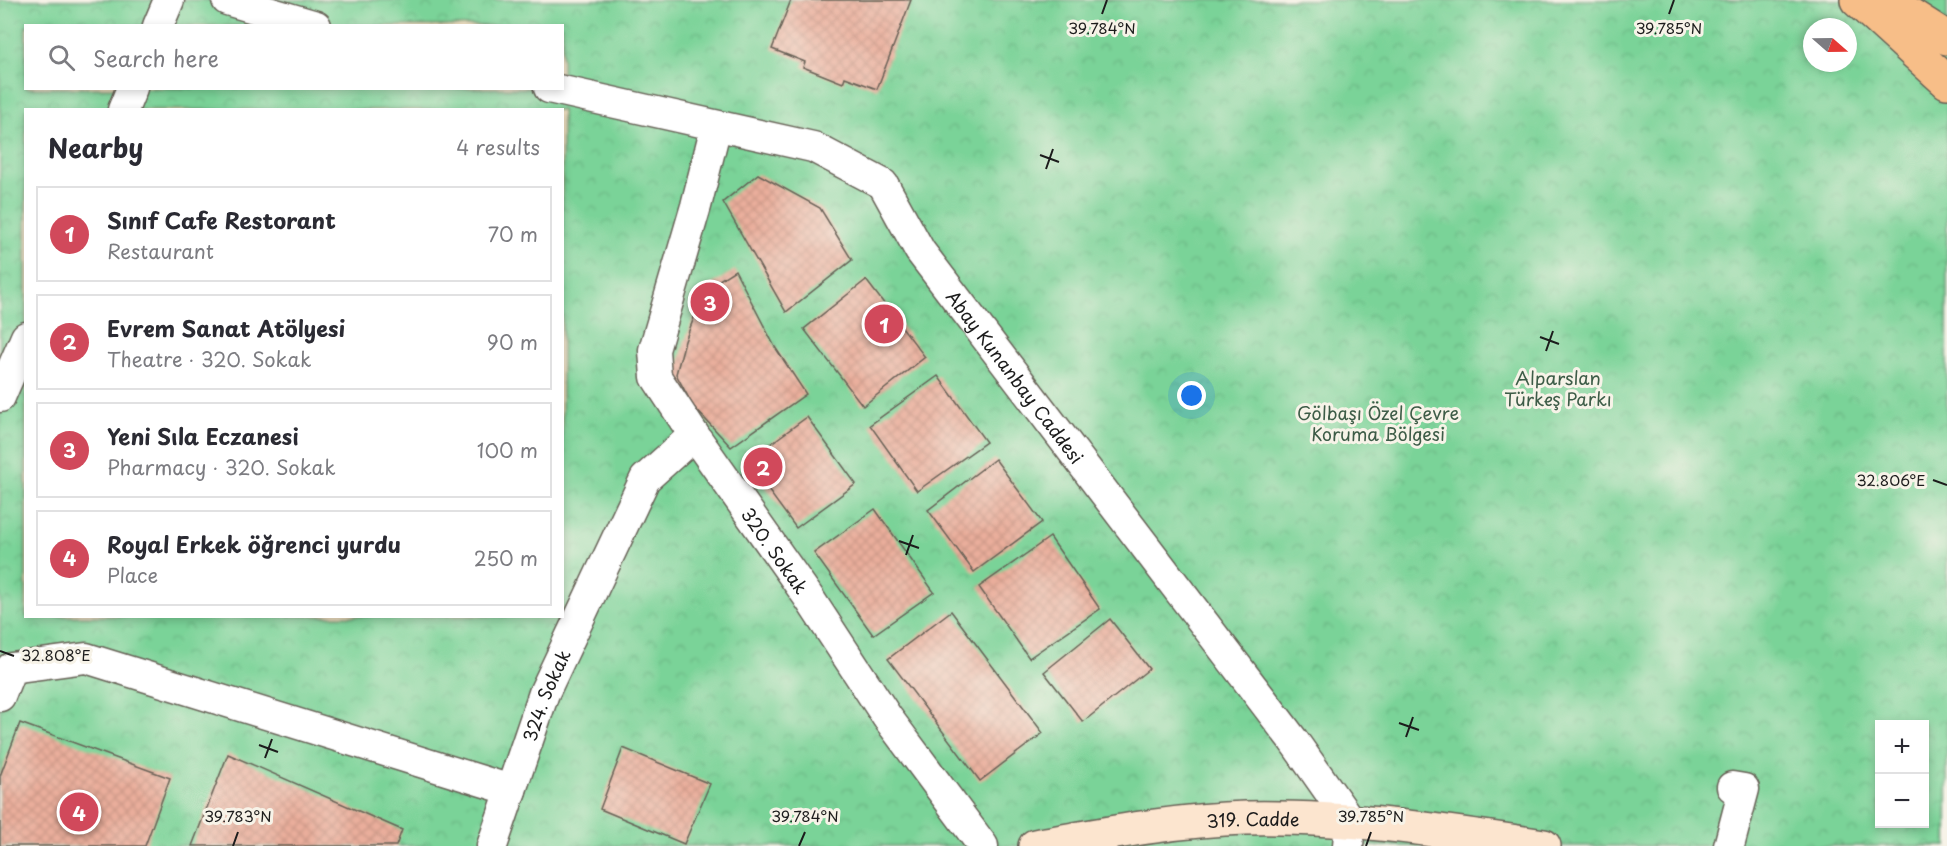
<!DOCTYPE html>
<meta charset="utf-8">
<style>
body{margin:0;font-family:"Playpen Sans",sans-serif;background:#f2f2f3;color:#2b2b33}
.controls{position:absolute;right:18px;bottom:18px;display:grid;overflow:hidden;border-radius:0px;box-shadow:0 3px 9px #0003}
.controls button{width:54px;height:54px;display:grid;place-items:center;padding:0;border:0;border-bottom:2px solid #e1e1e2;background:#fff;color:#2b2b33;font:30px sans-serif}
.compass{position:absolute;left:1803px;top:18px;width:54px;height:54px;border-radius:50%;background:#fff;box-shadow:0 3px 9px #0003;rotate:110deg}
.you{position:absolute;left:1192px;top:396px;width:21px;height:21px;margin:-15px;border:4px solid #fff;border-radius:50%;background:#1a73e8;box-shadow:0 0 0 9px #1a73e833}
.badge{display:grid;place-items:center;width:39px;height:39px;border-radius:50%;background:#d1495b;color:#fff;font-size:20px;font-weight:700}
.pin{position:absolute;translate:-50% -50%;border:3px solid #fff;box-shadow:0 2px 6px #0006}
.list{margin:0;padding:0;list-style:none}
h2{display:flex;justify-content:space-between;align-items:center;height:78px;margin:0;padding:0 24px;font-size:26px}
h2 small{font-size:20px;font-weight:400;color:#7c7c81}
.list li{display:grid;grid-template-columns:39px 1fr auto;gap:18px;align-items:center;box-sizing:border-box;height:96px;margin:0 12px 12px;padding:0 12px;border:2px solid #e1e1e2;border-radius:0px}
.list b{display:block;font-size:22px;white-space:nowrap}
.list p{margin:0;font-size:20px;white-space:nowrap;color:#7c7c81}
.list em{font-size:20px;font-style:normal;color:#7c7c81}
.icon{flex:none;width:33px;height:33px;fill:none;stroke:currentColor;stroke-width:2;stroke-linecap:round;stroke-linejoin:round}
.map{position:relative;flex:none;width:1947px;height:846px;overflow:hidden}
.search{position:absolute;background:#fff;box-shadow:0 3px 9px #0003;left:24px;top:24px;width:540px;height:66px;display:flex;align-items:center;gap:15px;box-sizing:border-box;padding:0 21px;border-radius:0px;color:#7c7c81;font-size:22px}
.panel{position:absolute;background:#fff;box-shadow:0 3px 9px #0003;left:24px;top:108px;width:540px;height:510px;border-radius:0px}
.map>svg:first-child{display:block}
</style>
<div class="map">
<svg width="1947" height="846" viewBox="0 0 1947 846">
<defs>
<pattern id="park-crowns" width="20" height="18" patternUnits="userSpaceOnUse" patternTransform="scale(1.5)"><rect width="20" height="18" fill="#7ad398"/><path d="M2 6a3 3 0 1 1 6 0M12 15a3 3 0 1 1 6 0" fill="none" stroke="#69b582"/></pattern>
<pattern id="building-cross-hatch" width="8" height="8" patternUnits="userSpaceOnUse" patternTransform="scale(1.5)"><rect width="8" height="8" fill="#eaae9b"/><path d="M0 0l8 8M0 8l8-8" fill="none" stroke="#c89585"/></pattern>
</defs>
<rect width="100%" height="100%" fill="#f7f3e8"/>
<filter id="ink" filterUnits="userSpaceOnUse"><feTurbulence type="fractalNoise" baseFrequency=".0167" numOctaves="2"/><feDisplacementMap in="SourceGraphic" scale="12" xChannelSelector="R" yChannelSelector="G"/><feConvolveMatrix kernelMatrix="1 2 1 2 8 2 1 2 1" color-interpolation-filters="sRGB"/></filter>
<filter id="wash" filterUnits="userSpaceOnUse"><feTurbulence type="fractalNoise" baseFrequency=".008" numOctaves="4" result="noise"/><feDisplacementMap in="SourceGraphic" scale="24" xChannelSelector="R" yChannelSelector="G"/><feGaussianBlur stdDeviation="1.35" result="paint"/><feColorMatrix in="noise" values="0 0 0 0 0 0 0 0 0 0 0 0 0 0 0 0 0 1.4 0 .05"/><feComposite in="paint" operator="in"/></filter>
<g filter="url(#wash)">
<rect width="100%" height="100%" fill="#f0debe"/>
<!-- park -->
<path fill="url(#park-crowns)" stroke="#4b785a" stroke-width="1.5" fill-rule="evenodd" d="M 0,0 L 1947,0 L 1947,846 L 0,846 ZM 26,26 L 562,26 L 562,88 L 26,88 ZM 1812,27 L 1848,27 L 1848,63 L 1812,63 ZM 26,110 L 562,110 L 562,616 L 26,616 ZM 1880,724 L 1924,724 L 1924,824 L 1880,824 Z"/>
<g id="blocks">
<!-- building -->
<path fill="url(#building-cross-hatch)" d="M 791,0 L 911,0 L 877,89 L 845,77 L 843,83 L 803,67 L 805,62 L 772,49 Z
M 758,174 L 820,208 L 852,260 L 786,312 L 723,202 Z
M 735,270 L 775,347 L 806,394 L 731,447 L 693,406 L 676,374 L 685,341 L 705,289 Z
M 866,280 L 925,357 L 863,406 L 804,329 Z
M 938,376 L 986,442 L 917,491 L 870,425 Z
M 807,417 L 856,484 L 796,528 L 747,461 Z
M 995,459 L 1042,522 L 974,572 L 928,510 Z
M 875,509 L 934,592 L 873,635 L 814,553 Z
M 1050,537 L 1100,609 L 1029,658 L 979,587 Z
M 951,611 L 1043,733 L 980,781 L 888,659 Z
M 1110,619 L 1149,669 L 1083,722 L 1044,672 Z
M 20,723 L 170,778 L 145,846 L 0,846 L 0,776 Z
M 623,748 L 710,784 L 684,844 L 600,809 Z
M 228,754 L 402,830 L 396,846 L 192,846 Z"/>
</g>
</g>
<g filter="url(#ink)">
<use href="#blocks" fill-opacity="0" stroke="#666055" stroke-width="1.5"/>
<g fill="none" stroke-linecap="round" stroke-linejoin="round">
<!-- street casing -->
<g stroke="#666055" stroke-width="33">
<g id="street">
<path d="M 227,0 L 316,26"/>
<path d="M 158,26 L 169,0"/>
<path id="s1" d="M 549,88 L 813,147 L 883,184 L 920,251 L 1293,740 L 1350,821 L 1348,846"/>
<path d="M 123,110 L 132,88"/>
<path id="s2" d="M 716,126 L 696,206 L 654,350 L 656,377 L 694,435 L 807,595 L 887,717 L 983,846"/>
<path d="M 0,397 L 26,337"/>
<path d="M 0,696 L 11,668 L 86,658 L 511,790"/>
<path id="s3" d="M 492,846 L 544,693 L 645,479 L 694,435"/>
<path d="M 1729,846 L 1744,789 L 1732,787"/>
</g>
</g>
<!-- secondary casing -->
<g stroke="#666055" stroke-width="36">
<g id="secondary">
<path id="s4" d="M 1035,846 C 1104,834 1175,820 1246,818 C 1346,816 1446,831 1544,846"/>
</g>
</g>
<!-- highway casing -->
<g stroke="#666055" stroke-width="36">
<path id="highway" d="M 1857,0 L 1947,82
M 1887,0 L 1947,38"/>
</g>
<!-- street -->
<use href="#street" stroke="#fff" stroke-width="30"/>
<!-- secondary -->
<use href="#secondary" stroke="#fce5cf" stroke-width="33"/>
<!-- highway -->
<use href="#highway" stroke="#f7be88" stroke-width="33"/>
</g>
</g>
<!-- ticks -->
<path fill="none" stroke="#1c1c1c" stroke-width="2" d="M 1102,14 L 1107,0M 1669,14 L 1674,0M 1040,155 L 1059,162M 1046,169 L 1053,149M 1540,337 L 1559,344M 1546,351 L 1553,331M 1933,480 L 1947,485M 899,541 L 919,548M 906,555 L 913,535M 0,651 L 14,656M 1399,723 L 1419,730M 1406,737 L 1413,717M 259,745 L 278,752M 265,758 L 272,739M 233,846 L 238,832M 799,846 L 805,832M 1366,846 L 1371,832"/>
<g text-anchor="middle" dominant-baseline="central" stroke-width="6" stroke-linejoin="round" paint-order="stroke">
<!-- street labels -->
<g font-size="18" fill="#1c1c1c" stroke="#f7f3e8">
<text stroke="none"><textPath href="#s1" startOffset="584">Abay Kunanbay Caddesi</textPath></text>
<text stroke="none"><textPath href="#s2" startOffset="470">320. Sokak</textPath></text>
<text stroke="none"><textPath href="#s3" startOffset="160">324. Sokak</textPath></text>
<text stroke="none"><textPath href="#s4" startOffset="220">319. Cadde</textPath></text>
</g>
<!-- park labels -->
<g font-size="18" fill="#3d5c47" stroke="#f7f3e8">
<text x="1558" y="377">Alparslan<tspan x="1558" dy="21">Türkeş Parkı</tspan></text>
<text x="1378" y="412">Gölbaşı Özel Çevre<tspan x="1378" dy="21">Koruma Bölgesi</tspan></text>
</g>
</g>
<g font-size="15" text-anchor="middle" fill="#1c1c1c" stroke="#f7f3e8" stroke-width="6" stroke-linejoin="round" paint-order="stroke">
<text x="1102" y="34">39.784°N</text>
<text x="1669" y="34">39.785°N</text>
<text x="1891" y="486">32.806°E</text>
<text x="56" y="661">32.808°E</text>
<text x="238" y="822">39.783°N</text>
<text x="805" y="822">39.784°N</text>
<text x="1371" y="822">39.785°N</text>
</g>
</svg>
<div class="controls">
<button>+</button>
<button>−</button>
</div>
<svg class="compass" viewBox="-18 -18 36 36"><path d="M0-13l5 13h-10z" fill="#e53935"/><path d="M0 13l5-13h-10z" fill="#7c7c81"/></svg>
<div class="you"></div>
<div class="pin badge" style="left:884px;top:324px">1</div>
<div class="pin badge" style="left:763px;top:467px">2</div>
<div class="pin badge" style="left:710px;top:302px">3</div>
<div class="pin badge" style="left:79px;top:812px">4</div>
<div class="search"><svg class="icon" aria-label="search" viewBox="0 0 24 24"><circle cx="10" cy="10" r="6"/><path d="M15 15l6 6"/></svg>Search here</div>
<section class="panel">
<h2>Nearby<small>4 results</small></h2>
<ul class="list">
<li><span class="badge">1</span><div><b>Sınıf Cafe Restorant</b><p>Restaurant</p></div><em>70 m</em></li>
<li><span class="badge">2</span><div><b>Evrem Sanat Atölyesi</b><p>Theatre · 320. Sokak</p></div><em>90 m</em></li>
<li><span class="badge">3</span><div><b>Yeni Sıla Eczanesi</b><p>Pharmacy · 320. Sokak</p></div><em>100 m</em></li>
<li><span class="badge">4</span><div><b>Royal Erkek öğrenci yurdu</b><p>Place</p></div><em>250 m</em></li>
</ul>
</section>
</div>
